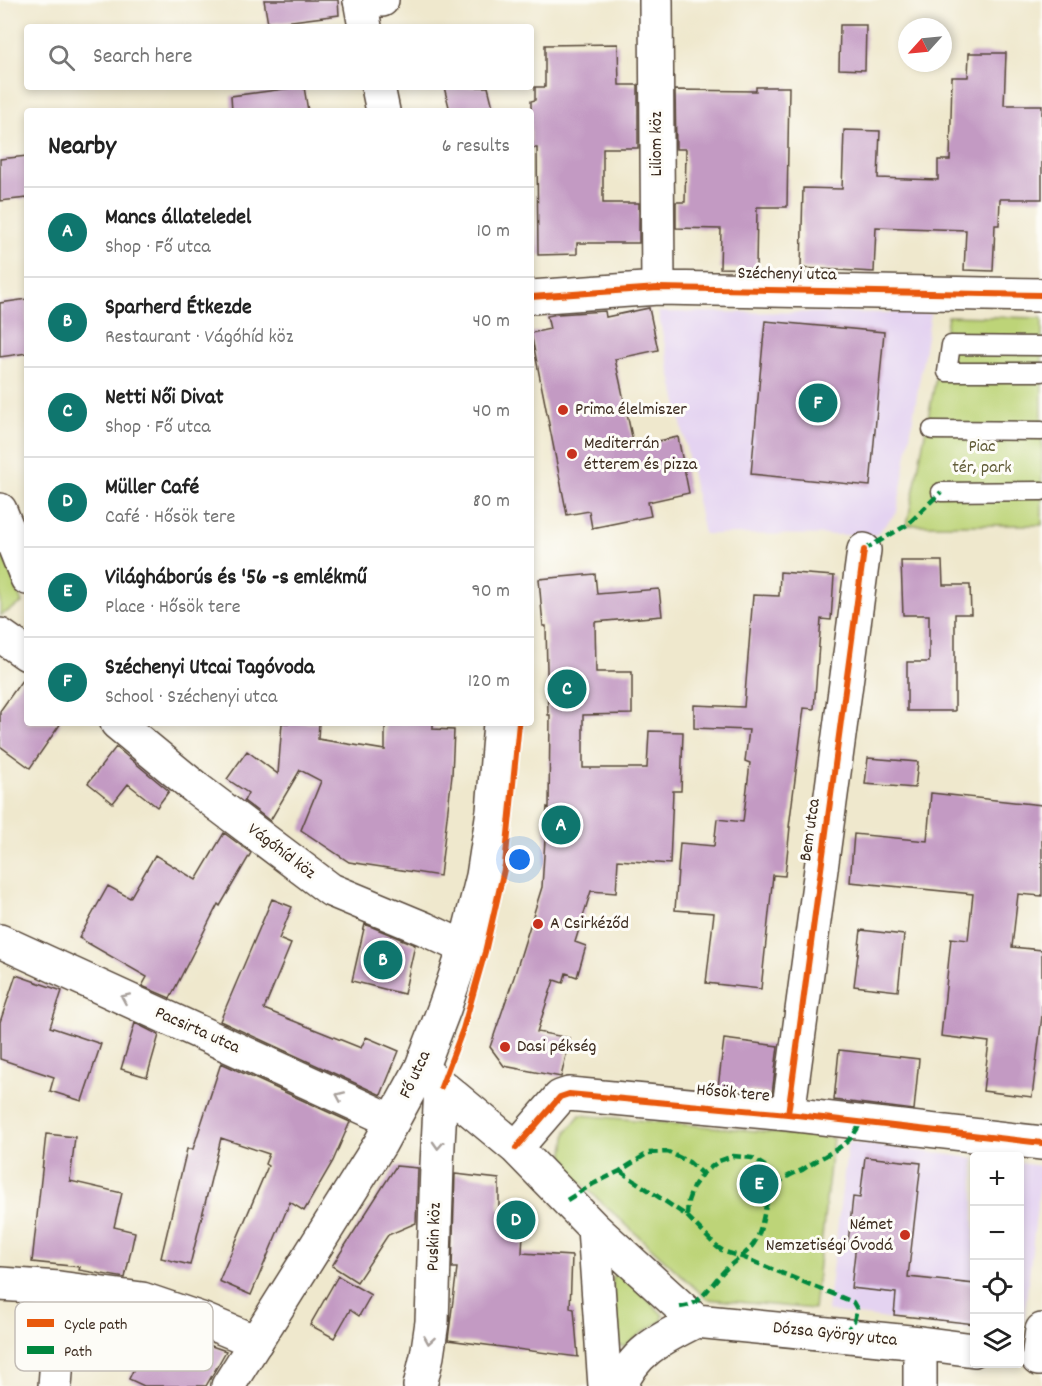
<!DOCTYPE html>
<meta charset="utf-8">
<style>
body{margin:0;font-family:Dekko,sans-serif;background:#f2f2f2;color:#222}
.controls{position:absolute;right:18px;bottom:18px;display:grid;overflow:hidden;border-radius:6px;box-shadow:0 3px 9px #0003}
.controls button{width:54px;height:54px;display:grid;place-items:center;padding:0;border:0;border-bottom:2px solid #e0e0e0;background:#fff;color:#222;font:30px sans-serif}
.compass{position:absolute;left:898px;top:18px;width:54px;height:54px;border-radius:50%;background:#fff;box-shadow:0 3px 9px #0003;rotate:243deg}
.you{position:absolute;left:520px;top:860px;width:21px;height:21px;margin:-15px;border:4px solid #fff;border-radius:50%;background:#1a73e8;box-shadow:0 0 0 9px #1a73e833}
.badge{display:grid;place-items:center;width:39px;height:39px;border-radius:50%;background:#0f766e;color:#fff;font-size:20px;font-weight:700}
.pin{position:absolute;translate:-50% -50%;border:3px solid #fff;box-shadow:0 2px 6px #0006}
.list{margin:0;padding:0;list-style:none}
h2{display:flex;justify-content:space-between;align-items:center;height:78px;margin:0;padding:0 24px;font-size:26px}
h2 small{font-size:20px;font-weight:400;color:#767676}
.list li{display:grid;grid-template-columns:39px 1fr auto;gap:18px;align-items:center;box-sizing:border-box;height:90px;padding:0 24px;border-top:2px solid #e0e0e0}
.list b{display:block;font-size:22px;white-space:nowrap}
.list p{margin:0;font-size:20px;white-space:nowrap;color:#767676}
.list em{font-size:20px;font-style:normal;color:#767676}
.icon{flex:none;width:33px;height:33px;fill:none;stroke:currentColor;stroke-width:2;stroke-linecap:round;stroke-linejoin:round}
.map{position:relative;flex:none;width:1042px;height:1386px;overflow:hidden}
.search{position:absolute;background:#fff;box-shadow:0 3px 9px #0003;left:24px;top:24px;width:510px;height:66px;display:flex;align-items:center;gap:15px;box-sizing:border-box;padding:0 21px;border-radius:6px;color:#767676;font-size:22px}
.panel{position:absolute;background:#fff;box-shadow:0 3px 9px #0003;left:24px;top:108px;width:510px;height:618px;border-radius:6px}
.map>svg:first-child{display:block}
</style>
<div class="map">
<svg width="1042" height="1386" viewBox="0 0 1042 1386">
<rect width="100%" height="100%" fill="#fdfcf7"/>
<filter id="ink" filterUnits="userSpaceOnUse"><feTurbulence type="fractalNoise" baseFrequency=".0167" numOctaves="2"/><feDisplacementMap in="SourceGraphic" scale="12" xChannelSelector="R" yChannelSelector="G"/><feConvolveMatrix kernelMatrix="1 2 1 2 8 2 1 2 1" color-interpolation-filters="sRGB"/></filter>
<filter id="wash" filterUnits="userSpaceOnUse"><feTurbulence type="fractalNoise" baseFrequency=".008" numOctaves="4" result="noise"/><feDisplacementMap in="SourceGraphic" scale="24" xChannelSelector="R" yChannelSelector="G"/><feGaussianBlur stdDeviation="1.35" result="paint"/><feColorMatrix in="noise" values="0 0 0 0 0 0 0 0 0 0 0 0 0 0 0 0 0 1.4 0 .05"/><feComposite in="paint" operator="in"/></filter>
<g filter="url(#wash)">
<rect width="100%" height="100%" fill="#efe8cd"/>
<!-- built -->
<path fill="#e4d3f1" d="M 658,312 L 931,313 L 897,512 L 876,535 L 704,534 Z
M 848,1142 L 974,1158 L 974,1330 L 827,1311 Z
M 1020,1163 L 1042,1166 L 1022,1336 L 1020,1336 Z"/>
<!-- green -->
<path fill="#bdd478" stroke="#7c7f4b" stroke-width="1.5" d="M 948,316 L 1042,318 L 1042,525 L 907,525 Z
M 0,548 L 22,603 L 0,616 Z
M 580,1115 L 833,1138 L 814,1309 L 707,1299 L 562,1166 L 567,1131 Z
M 616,1273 L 622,1274 L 663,1315 L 662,1321 L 643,1332 L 624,1347 L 618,1344 L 612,1278 Z"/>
<g id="blocks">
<!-- building -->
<path fill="#c39ac3" d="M 264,0 L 338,0 L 339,15 L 268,24 Z
M 840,25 L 866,25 L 865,70 L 839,69 Z
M 618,44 L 619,85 L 638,85 L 638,148 L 603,148 L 603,203 L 639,203 L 639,243 L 577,243 L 577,254 L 538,255 L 537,148 L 531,148 L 531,101 L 535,100 L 535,87 L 545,87 L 545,45 Z
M 969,53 L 1006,53 L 1004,105 L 1042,105 L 1042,199 L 1000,199 L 999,225 L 995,225 L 993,271 L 964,270 L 966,230 L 876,227 L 874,272 L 801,268 L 803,188 L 842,189 L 844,130 L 880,131 L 878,178 L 938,180 L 938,160 L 950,160 L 952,77 L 968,77 Z
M 299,87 L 304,87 L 308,111 L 232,111 L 231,96 Z
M 444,87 L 488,87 L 494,111 L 450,111 Z
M 756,87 L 789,87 L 787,207 L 757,207 L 756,269 L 720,268 L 721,229 L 676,228 L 676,202 L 685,202 L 686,149 L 676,149 L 675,90 L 756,91 Z
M 27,156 L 27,198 L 0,201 L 0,159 Z
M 27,299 L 27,353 L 0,357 L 0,303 Z
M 649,308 L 658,350 L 615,359 L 634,446 L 678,437 L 689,493 L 648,502 L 651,516 L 592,528 L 589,511 L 567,515 L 531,333 L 550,329 L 547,316 L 558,314 L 605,311 L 606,317 Z
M 765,321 L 884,332 L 870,486 L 751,474 Z
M 901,561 L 942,561 L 943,585 L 970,585 L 971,614 L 955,614 L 955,711 L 907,711 L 907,662 L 929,662 L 929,615 L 903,615 Z
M 780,572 L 834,576 L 831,620 L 821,619 L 814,709 L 804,708 L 789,827 L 790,827 L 785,876 L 773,875 L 761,989 L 706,983 L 714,913 L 675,910 L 680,843 L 714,846 L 717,819 L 743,822 L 750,763 L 745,761 L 749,730 L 694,728 L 694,705 L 744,707 L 753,595 L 779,596 Z
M 595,574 L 597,594 L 659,589 L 662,616 L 595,622 L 596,672 L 632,672 L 632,714 L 583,715 L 583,768 L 647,768 L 649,731 L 683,732 L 681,791 L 673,791 L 670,864 L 618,860 L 616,893 L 591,891 L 575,942 L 586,946 L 577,977 L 566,973 L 563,983 L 554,980 L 537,1032 L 570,1038 L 561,1077 L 504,1066 L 490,1047 L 514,977 L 542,887 L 547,807 L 549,808 L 550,715 L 548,715 L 546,626 L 543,626 L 539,579 Z
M 27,673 L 27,723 L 61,723 L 30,768 L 0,746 L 0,711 Z
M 282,723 L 319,723 L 318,739 L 385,750 L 385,723 L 433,723 L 433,729 L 454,730 L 452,775 L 440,876 L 349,862 L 301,830 L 321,781 L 300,770 L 270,821 L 244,801 L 248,793 L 227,779 L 247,751 L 278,774 Z
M 116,747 L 169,791 L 157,807 L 128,784 L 113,803 L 88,783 Z
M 868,758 L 918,762 L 915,788 L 865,784 Z
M 931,793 L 1042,805 L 1042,896 L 1018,894 L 1012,947 L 1042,950 L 1042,1016 L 1032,1097 L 983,1091 L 989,1042 L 941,1036 L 951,938 L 968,940 L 973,894 L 850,882 L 854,834 L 927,841 Z
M 224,833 L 251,853 L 220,906 L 218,904 L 170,998 L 142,986 L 147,977 L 79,938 L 108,886 L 130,898 L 155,855 L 196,880 Z
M 272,899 L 292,907 L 279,939 L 291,944 L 264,1009 L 361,1048 L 366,1037 L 399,1051 L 381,1095 L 220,1021 Z
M 365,924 L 415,945 L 404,994 L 352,981 Z
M 861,930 L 904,935 L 898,991 L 854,986 Z
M 16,975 L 62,991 L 50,1027 L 101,1044 L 82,1101 L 50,1091 L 54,1077 L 0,1059 L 0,1022 Z
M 135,1023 L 159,1035 L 147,1077 L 121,1069 Z
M 724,1039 L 778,1046 L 772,1094 L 718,1087 Z
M 839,1050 L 919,1059 L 914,1110 L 834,1100 Z
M 221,1063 L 350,1122 L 333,1161 L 304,1211 L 290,1202 L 251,1295 L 219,1281 L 268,1166 L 265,1164 L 269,1154 L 221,1138 L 190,1265 L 161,1258 L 187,1149 L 193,1149 Z
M 46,1134 L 75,1137 L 70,1181 L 122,1193 L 114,1227 L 135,1232 L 125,1278 L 79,1270 L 80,1267 L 32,1262 Z
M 865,1157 L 921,1163 L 908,1277 L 975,1284 L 975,1324 L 894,1315 L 896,1293 L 851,1288 L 856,1244 L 848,1243 L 853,1197 L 860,1198 Z
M 396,1166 L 418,1168 L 416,1223 L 388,1235 L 357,1282 L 332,1266 Z
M 455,1174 L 499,1179 L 499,1210 L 524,1211 L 522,1253 L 572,1256 L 570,1308 L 574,1309 L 578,1357 L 448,1340 L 457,1268 L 452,1268 Z
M 338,1276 L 371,1295 L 359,1316 L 350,1310 L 334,1338 L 310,1325 Z
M 105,1313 L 125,1316 L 174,1333 L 170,1349 L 188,1355 L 194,1340 L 226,1351 L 206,1386 L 144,1386 L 129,1379 L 138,1360 L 96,1345 Z"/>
</g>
</g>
<g filter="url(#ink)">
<use href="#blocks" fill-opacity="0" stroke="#564638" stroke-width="1.5"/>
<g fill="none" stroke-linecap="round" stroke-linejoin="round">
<!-- service casing -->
<g stroke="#564638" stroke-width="21">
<path id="service" d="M 1041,346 L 951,345 L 947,372 L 1042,372
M 932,430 L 1042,431
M 941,492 L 1042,491"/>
</g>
<!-- minor casing -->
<g stroke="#564638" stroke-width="36">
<path id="minor" d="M 360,0 L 382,0
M 656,0 L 658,288
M 531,297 L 658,288 L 1042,295
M 0,510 L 27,578
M 0,635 L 27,654
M 117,723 L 197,789 L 331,890 L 425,929 L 465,948
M 0,941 L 393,1121
M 421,1069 L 516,1148 L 594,1228 L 696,1321
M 788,1114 L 864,550
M 516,1148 L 560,1097 L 569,1094 L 788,1114 L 1042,1143
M 594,1228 L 605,1386
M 0,1284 L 59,1288 L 142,1299 L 201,1319 L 256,1342
M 696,1321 L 920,1343 L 974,1350
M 920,1343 L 920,1386
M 1038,1359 L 1042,1330
M 55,1386 L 60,1319 L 59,1288
M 420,1386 L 427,1356 L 432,1322 L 437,1165 L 441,1087
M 621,1386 C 633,1351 665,1337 696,1321"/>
</g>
<!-- primary casing -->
<g stroke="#564638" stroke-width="36">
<path id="primary" d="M 360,0 L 365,27
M 378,87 L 383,111
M 228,1386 L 380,1144 L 421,1069 L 444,1009 L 465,948 L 483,876 L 493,811 L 500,723"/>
</g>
<!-- service -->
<use href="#service" stroke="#fff" stroke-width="18"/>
<!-- minor -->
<use href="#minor" stroke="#fff" stroke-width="33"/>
<!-- primary -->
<use href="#primary" stroke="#fff" stroke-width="33"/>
<!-- quiet -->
<path stroke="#00873e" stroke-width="4.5" stroke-dasharray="9 4.5" stroke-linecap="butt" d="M 864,550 L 907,525 L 941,492
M 620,1171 L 687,1216 L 717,1247 L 725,1252 L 742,1257 L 853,1302 L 857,1309 L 854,1321 L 843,1336
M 567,1200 L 593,1184 L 620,1171 L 648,1153 L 668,1152 L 689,1162 L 702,1174
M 687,1216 L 688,1201 L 693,1187 L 702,1174 L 719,1161 L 733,1156 L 752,1158 L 768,1168 L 776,1186
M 680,1307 C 686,1306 692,1305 697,1301 C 707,1293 715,1280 725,1270 C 736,1259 750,1253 757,1238 C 765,1222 763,1202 775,1187 C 782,1178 792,1174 802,1170 C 810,1165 817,1160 825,1156 C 845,1144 850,1143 861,1122"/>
<!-- cycleway casing -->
<g stroke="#fdfcf7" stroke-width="10">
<path id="cycleway" d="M 531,297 L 658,288 L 1042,295
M 441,1087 L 463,1029 L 485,952 L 505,865 L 519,723
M 788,1114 L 864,550
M 516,1148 L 560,1097 L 569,1094 L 788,1114 L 1042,1143"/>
</g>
<!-- cycleway -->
<use href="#cycleway" stroke="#e8590c" stroke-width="6"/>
</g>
<!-- one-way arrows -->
<defs><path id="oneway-chevron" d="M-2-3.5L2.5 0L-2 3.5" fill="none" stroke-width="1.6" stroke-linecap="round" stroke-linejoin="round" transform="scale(1.5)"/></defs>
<g stroke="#a79f9a">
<use href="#oneway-chevron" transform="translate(125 998) rotate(-156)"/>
<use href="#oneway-chevron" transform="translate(340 1096) rotate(-156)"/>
<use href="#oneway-chevron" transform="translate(438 1145) rotate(93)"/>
<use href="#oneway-chevron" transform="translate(429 1340) rotate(99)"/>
</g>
</g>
<!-- markers -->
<g fill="#c8321e" stroke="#fdfcf7" stroke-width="2">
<circle cx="563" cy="410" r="6"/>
<circle cx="572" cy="454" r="6"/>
<circle cx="538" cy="924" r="6"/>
<circle cx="505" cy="1047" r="6"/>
<circle cx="905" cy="1235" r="6"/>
</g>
<g text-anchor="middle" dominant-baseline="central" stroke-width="6" stroke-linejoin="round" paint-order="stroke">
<!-- street labels -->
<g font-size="18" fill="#3b2a1e" stroke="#fdfcf7">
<text transform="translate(657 144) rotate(-90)">Liliom köz</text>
<text transform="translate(787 275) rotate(1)">Széchenyi utca</text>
<text transform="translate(811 830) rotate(-82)">Bem utca</text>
<text transform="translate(281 852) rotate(37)">Vágóhíd köz</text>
<text transform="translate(197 1031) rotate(24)">Pacsirta utca</text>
<text transform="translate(416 1075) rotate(-65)">Fő utca</text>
<text transform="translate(733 1094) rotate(5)">Hősök tere</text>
<text transform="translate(435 1237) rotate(-88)">Puskin köz</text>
<text transform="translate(835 1335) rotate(6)">Dózsa György utca</text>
</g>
<!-- poi labels -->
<g font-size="18" fill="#3b2a1e" stroke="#fdfcf7" text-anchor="start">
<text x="575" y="410">Prima élelmiszer</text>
<text x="584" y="444">Mediterrán<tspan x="584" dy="21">étterem és pizza</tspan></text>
<text x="550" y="924">A Csirkéződ</text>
<text x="517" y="1047">Dasi pékség</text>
<text x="893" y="1225" text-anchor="end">Német<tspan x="893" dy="21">Nemzetiségi Óvodá</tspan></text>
</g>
<!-- park labels -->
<g font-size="18" fill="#625d39" stroke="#fdfcf7">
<text x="982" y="447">Piac<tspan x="982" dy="21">tér, park</tspan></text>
</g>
</g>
<!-- legend -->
<rect x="15" y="1302" width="198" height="69" rx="9" fill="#fdfcf7" stroke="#c3bdb6" stroke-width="1.5"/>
<rect x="27" y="1319" width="27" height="8" fill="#e8590c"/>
<rect x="27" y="1346" width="27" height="8" fill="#00873e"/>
<g font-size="16" fill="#3b2a1e">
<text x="64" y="1329">Cycle path</text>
<text x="64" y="1356">Path</text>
</g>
</svg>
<div class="controls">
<button>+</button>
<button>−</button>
<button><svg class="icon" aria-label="locate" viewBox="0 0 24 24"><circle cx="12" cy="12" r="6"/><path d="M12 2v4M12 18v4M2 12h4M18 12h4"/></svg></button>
<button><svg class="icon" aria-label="layers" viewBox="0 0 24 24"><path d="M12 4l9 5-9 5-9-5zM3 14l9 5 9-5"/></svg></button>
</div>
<svg class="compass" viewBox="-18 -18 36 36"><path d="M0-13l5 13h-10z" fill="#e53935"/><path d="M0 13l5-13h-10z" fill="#767676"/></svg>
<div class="you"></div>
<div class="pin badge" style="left:561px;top:825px">A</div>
<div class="pin badge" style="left:383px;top:960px">B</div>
<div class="pin badge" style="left:567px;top:689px">C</div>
<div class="pin badge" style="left:516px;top:1220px">D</div>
<div class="pin badge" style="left:759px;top:1184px">E</div>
<div class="pin badge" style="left:818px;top:403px">F</div>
<div class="search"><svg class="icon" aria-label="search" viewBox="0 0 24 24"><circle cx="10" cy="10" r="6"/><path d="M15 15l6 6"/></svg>Search here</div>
<section class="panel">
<h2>Nearby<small>6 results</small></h2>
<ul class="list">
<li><span class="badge">A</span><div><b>Mancs állateledel</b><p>Shop · Fő utca</p></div><em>10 m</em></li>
<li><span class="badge">B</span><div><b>Sparherd Étkezde</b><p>Restaurant · Vágóhíd köz</p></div><em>40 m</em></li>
<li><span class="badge">C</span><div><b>Netti Női Divat</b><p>Shop · Fő utca</p></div><em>40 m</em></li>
<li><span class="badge">D</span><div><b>Müller Café</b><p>Café · Hősök tere</p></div><em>80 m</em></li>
<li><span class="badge">E</span><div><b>Világháborús és '56 -s emlékmű</b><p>Place · Hősök tere</p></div><em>90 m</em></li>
<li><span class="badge">F</span><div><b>Széchenyi Utcai Tagóvoda</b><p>School · Széchenyi utca</p></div><em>120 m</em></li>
</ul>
</section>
</div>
